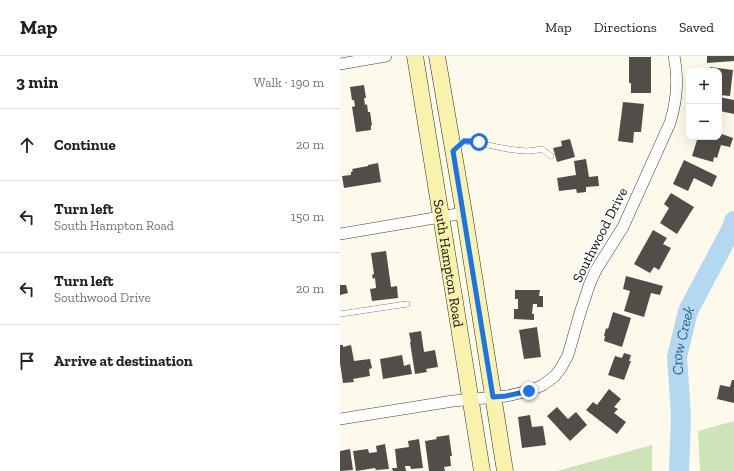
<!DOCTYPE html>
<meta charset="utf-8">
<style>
body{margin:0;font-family:"Zilla Slab",serif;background:#f2f2f2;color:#202124}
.controls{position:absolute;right:12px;top:12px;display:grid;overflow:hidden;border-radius:8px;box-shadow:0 4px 16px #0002}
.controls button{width:36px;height:36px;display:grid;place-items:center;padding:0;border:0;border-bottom:1px solid #e0e0e0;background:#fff;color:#202124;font:20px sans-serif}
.stop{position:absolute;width:12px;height:12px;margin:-9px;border:3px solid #1a73e8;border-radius:50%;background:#fff}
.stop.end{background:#1a73e8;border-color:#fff;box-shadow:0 1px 4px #0008}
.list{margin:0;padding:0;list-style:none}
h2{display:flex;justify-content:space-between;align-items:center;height:52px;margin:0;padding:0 16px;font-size:17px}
h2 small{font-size:13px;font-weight:400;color:#757577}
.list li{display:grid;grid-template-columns:26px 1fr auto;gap:12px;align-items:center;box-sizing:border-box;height:72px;padding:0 16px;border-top:1px solid #e0e0e0}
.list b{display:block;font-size:15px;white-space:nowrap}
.list p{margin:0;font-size:13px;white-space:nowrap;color:#757577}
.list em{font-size:13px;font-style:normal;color:#757577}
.icon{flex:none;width:22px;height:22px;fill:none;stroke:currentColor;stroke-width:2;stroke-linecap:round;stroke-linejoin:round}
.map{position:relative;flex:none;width:394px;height:415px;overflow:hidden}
header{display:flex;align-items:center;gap:24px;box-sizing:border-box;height:56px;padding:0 20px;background:#fff;border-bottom:1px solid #e0e0e0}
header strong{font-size:19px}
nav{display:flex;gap:22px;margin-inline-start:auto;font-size:14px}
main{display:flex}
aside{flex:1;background:#fff}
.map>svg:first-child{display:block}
</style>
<header>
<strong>Map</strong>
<nav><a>Map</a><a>Directions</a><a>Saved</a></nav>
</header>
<main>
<aside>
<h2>3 min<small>Walk · 190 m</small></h2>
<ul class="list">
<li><svg class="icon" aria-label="ahead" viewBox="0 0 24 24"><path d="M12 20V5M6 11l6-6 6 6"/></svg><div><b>Continue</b></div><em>20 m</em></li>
<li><svg class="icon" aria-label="left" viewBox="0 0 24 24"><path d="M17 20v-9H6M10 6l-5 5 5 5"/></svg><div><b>Turn left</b><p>South Hampton Road</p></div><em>150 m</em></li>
<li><svg class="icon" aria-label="left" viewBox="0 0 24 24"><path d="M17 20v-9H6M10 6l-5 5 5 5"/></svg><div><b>Turn left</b><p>Southwood Drive</p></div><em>20 m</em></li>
<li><svg class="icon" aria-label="arrive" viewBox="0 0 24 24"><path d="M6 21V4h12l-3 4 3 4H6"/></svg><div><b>Arrive at destination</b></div></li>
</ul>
</aside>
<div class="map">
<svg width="394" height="415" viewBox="0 0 394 415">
<rect width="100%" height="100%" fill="#fdfaeb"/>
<!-- green -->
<path fill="#cee4b8" d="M 394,365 L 394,415 L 360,415 L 358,375 Z
M 312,389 L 312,415 L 217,415 Z"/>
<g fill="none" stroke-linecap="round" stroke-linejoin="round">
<!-- river -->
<path stroke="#b4d8f0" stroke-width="20" id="s1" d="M 339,415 L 341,360 L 337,301 L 348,255 L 392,172 L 394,165"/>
</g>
<!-- building -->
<path fill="#534d49" d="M 367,0 L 394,0 L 394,5 L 367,7 Z
M 289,1 L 311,1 L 311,37 L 291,37 L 291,27 L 289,27 Z
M 370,11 L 393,14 L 390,40 L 379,39 L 379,15 L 369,15 Z
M 24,29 L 26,42 L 24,42 L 25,49 L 27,48 L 28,56 L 30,56 L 32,69 L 31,69 L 31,74 L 16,76 L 12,51 L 15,50 L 14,44 L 12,44 L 10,31 Z
M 379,41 L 394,44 L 394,58 L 380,55 L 379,59 Z
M 283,46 L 304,48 L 301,76 L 294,76 L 293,87 L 278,85 Z
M 379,77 L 393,82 L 390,91 L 381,89 L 377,102 L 374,101 L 373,106 L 352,100 L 357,84 L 355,83 L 355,81 L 379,81 Z
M 230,83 L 235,101 L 217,106 L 213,92 L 222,90 L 221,85 Z
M 246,103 L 249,121 L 258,120 L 259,130 L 246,131 L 246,136 L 237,137 L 236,133 L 219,135 L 217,122 L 236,119 L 234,105 Z
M 344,104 L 377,120 L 372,131 L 354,122 L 348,135 L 333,128 Z
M 38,107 L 41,126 L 4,132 L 2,120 L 11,119 L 11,116 L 13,115 L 12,113 L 28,110 L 28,109 Z
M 331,137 L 354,151 L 337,178 L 320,167 L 329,152 L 324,148 Z
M 313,174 L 327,182 L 323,188 L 331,192 L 319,214 L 314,211 L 310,217 L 294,208 Z
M 46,195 L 51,231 L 57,230 L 58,242 L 32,245 L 30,233 L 36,232 L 35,222 L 33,223 L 32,219 L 34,218 L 31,197 Z
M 286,220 L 323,230 L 320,239 L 311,237 L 304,261 L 284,255 L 290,235 L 283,233 Z
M 0,229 L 6,229 L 8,237 L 0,239 Z
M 175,234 L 200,234 L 199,240 L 203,240 L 203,251 L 197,251 L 197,248 L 193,248 L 192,258 L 194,258 L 194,264 L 174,263 L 174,253 L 178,253 L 178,243 L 175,243 Z
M 273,256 L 291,262 L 282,291 L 264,285 L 265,280 L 264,280 L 266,272 L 268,273 Z
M 197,271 L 201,301 L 184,303 L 179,274 Z
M 81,275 L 84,296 L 95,294 L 98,311 L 86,313 L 87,316 L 75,318 L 70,286 L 71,286 L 69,277 Z
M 0,289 L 3,289 L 3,291 L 11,289 L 14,305 L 30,303 L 32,312 L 29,313 L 30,320 L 13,323 L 14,326 L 3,327 L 0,307 Z
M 284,297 L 291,299 L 289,305 L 291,305 L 284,324 L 268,319 L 275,300 L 282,302 Z
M 62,299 L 64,310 L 70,308 L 72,318 L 43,323 L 40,303 Z
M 392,324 L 394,324 L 394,347 L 377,343 L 380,329 L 390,331 Z
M 269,333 L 281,343 L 274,351 L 278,353 L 274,357 L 286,366 L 277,378 L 246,354 L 253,346 L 257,349 Z
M 217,351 L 228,363 L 236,356 L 247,369 L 230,385 L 207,360 Z
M 190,359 L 192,371 L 203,370 L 206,389 L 182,392 L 178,361 Z
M 109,379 L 112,400 L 110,400 L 111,410 L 104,411 L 105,415 L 89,415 L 85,385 L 97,383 L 96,381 Z
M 79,383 L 83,412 L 71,413 L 70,410 L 65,410 L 66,415 L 53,415 L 52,412 L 57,412 L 55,393 L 69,391 L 68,385 Z
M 45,388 L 49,413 L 36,414 L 35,412 L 16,415 L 13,395 L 28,393 L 29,397 L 37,396 L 36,390 Z
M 10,393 L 13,414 L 0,415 L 0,395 Z"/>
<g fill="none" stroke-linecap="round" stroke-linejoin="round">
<!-- service casing -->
<g stroke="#3e3e3e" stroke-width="6">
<path id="service" d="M 115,93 L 125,85 C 145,87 166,95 187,95 C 192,95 197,94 202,93 L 211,100
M 0,258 L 67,248"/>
</g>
<!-- minor casing -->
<g stroke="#3e3e3e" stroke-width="12">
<path id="minor" d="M 0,8 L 46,0
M 0,178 L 124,157
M 0,363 L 113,345 L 167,340 L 189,335 L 203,329 L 215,320 L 221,312 L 228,299 L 240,257 L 250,227 L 256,214 L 283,171 L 330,67 C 337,44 339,23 334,0"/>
</g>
<!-- secondary casing -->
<g stroke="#2d2d2d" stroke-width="17">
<g id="secondary">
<path id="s2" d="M 75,0 L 114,240 L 142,415"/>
<path d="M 97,0 L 124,157 L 165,415"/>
</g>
</g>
<!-- service -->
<use href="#service" stroke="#fff" stroke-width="5.5"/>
<!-- minor -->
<use href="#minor" stroke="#fff" stroke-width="11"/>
<!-- secondary -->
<use href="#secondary" stroke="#f8f2ac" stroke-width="16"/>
</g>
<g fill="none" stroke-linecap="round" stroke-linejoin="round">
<!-- route -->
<path stroke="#1a73e8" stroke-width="5" d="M 139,86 L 124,85 L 113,95 L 153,341 L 166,340 L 189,335"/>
</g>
<g text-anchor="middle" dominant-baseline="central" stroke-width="4" stroke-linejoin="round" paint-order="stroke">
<!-- street labels -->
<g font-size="14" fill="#0b0b0b" stroke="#fff">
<text transform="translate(260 179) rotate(-63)">Southwood Drive</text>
<text stroke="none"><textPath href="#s2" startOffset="210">South Hampton Road</textPath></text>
</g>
<!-- water labels -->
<g font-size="15" font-style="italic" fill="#215c91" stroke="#fff">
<text stroke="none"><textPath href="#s1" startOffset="131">Crow Creek</textPath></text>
</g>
</g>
</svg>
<div class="controls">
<button>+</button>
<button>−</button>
</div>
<div class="stop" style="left:139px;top:86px"></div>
<div class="stop end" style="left:189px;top:335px"></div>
</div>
</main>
